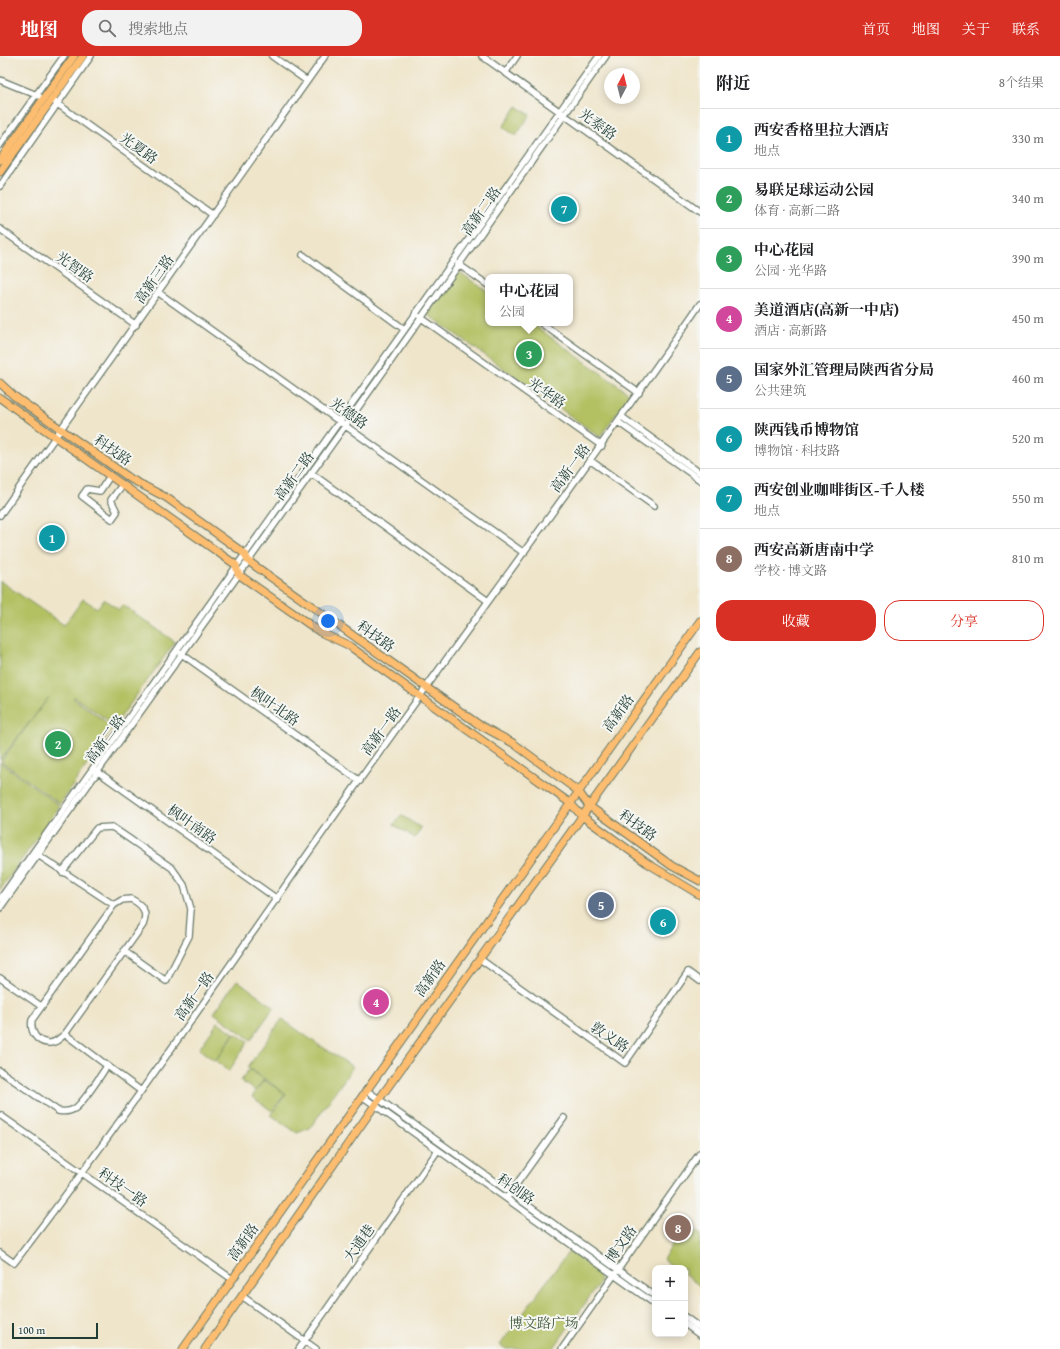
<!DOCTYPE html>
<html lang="zh">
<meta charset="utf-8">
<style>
body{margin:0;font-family:"Gentium Book Plus","Noto Serif SC",serif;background:#f2f2f2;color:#202124}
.controls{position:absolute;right:12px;bottom:12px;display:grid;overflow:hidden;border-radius:8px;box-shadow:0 2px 10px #0003}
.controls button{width:36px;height:36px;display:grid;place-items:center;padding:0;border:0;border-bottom:1px solid #e0e0e0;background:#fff;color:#202124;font:20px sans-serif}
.compass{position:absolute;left:604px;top:12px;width:36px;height:36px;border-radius:50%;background:#fff;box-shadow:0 2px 10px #0003;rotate:7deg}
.scale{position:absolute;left:12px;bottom:10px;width:86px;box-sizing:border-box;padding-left:4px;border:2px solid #1f3d34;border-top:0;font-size:11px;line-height:14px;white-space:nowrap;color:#1f3d34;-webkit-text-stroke:3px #f6f6f2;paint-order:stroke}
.you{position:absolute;left:328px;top:565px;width:14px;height:14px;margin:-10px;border:3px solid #fff;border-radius:50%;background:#1a73e8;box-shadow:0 0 0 6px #1a73e833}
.badge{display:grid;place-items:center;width:26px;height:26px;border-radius:50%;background:#d93025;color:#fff;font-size:13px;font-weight:700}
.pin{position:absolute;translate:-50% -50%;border:2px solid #fff;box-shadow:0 1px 4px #0006}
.popup{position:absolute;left:485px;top:218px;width:88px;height:52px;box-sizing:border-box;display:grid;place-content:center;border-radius:8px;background:#fff;filter:drop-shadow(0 1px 3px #0005);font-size:13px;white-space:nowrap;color:#757577}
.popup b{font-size:15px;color:#202124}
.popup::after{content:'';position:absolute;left:50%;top:100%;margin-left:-8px;border:8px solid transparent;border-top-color:#fff}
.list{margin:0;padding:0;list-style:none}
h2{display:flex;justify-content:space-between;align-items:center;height:52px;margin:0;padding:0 16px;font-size:17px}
h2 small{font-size:13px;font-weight:400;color:#757577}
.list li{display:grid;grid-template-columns:26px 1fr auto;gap:12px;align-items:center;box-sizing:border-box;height:60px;padding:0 16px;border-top:1px solid #e0e0e0}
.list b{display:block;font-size:15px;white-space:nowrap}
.list p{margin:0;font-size:13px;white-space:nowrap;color:#757577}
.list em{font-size:13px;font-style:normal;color:#757577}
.actions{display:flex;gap:8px;padding:12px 16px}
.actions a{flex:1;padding:9px 0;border:1px solid #d93025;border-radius:16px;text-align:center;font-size:14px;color:#d93025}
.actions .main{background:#d93025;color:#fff}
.icon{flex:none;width:22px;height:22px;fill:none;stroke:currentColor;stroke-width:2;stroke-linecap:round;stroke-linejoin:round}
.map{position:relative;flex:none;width:700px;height:1293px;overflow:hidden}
header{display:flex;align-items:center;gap:24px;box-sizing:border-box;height:56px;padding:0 20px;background:#d93025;color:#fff}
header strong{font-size:19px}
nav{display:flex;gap:22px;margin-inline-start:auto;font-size:14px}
.search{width:280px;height:36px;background:#f2f2f2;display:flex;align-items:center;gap:10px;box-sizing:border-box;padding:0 14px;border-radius:16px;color:#757577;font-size:15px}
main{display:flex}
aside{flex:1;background:#fff}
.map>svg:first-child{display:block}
</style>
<header>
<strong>地图</strong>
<div class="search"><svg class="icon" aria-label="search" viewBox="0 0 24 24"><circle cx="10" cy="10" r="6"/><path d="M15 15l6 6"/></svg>搜索地点</div>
<nav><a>首页</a><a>地图</a><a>关于</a><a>联系</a></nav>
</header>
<main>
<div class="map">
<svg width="700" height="1293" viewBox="0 0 700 1293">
<rect width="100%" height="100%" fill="#f6f6f2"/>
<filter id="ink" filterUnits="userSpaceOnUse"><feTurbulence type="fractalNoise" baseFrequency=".025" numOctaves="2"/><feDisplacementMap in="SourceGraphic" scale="8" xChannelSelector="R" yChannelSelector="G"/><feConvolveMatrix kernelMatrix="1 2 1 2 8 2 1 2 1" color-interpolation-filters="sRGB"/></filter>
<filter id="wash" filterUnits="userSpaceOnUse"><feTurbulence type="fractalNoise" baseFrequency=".012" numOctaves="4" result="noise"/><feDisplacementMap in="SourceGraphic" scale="16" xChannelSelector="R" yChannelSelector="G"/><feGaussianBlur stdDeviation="0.9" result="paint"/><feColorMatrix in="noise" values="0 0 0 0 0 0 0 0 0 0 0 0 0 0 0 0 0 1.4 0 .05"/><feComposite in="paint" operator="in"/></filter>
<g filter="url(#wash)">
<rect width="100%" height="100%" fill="#efe5ca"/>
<!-- green -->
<path fill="#b3c163" stroke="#697f4c" d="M 517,50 L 530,59 L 516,80 L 503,71 Z
M 458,215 L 488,236 L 488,267 L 531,267 L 630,338 L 600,381 L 427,258 Z
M 0,525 L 64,569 L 83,543 L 97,552 L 104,543 L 119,554 L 123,549 L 175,586 L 115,669 L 74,641 L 73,642 L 113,671 L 60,748 L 1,705 L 49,641 L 0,704 Z
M 0,706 L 60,750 L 0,834 Z
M 401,759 L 421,772 L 415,782 L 394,769 Z
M 237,924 L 274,951 L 251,984 L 214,957 Z
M 282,963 L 320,990 L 319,991 L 321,990 L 353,1011 L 310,1072 L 297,1077 L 271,1059 L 286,1038 L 248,1011 Z
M 218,966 L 234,977 L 215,1005 L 199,993 Z
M 235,977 L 248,986 L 229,1015 L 216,1005 Z
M 249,1013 L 264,1023 L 255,1035 L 241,1025 Z
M 264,1024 L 285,1038 L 272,1055 L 252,1041 Z
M 687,1169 L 700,1178 L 700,1230 L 685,1219 L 685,1212 L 675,1212 L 663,1203 Z
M 569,1195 L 597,1215 L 600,1226 L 553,1293 L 506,1293 L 500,1289 Z"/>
</g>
<g filter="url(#ink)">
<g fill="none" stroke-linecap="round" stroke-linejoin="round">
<!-- minor casing -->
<g stroke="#687868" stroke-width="8">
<path id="minor" d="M 272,0 L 307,25
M 482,0 L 700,156
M 505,17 L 517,0
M 0,24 L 39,40
M 52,44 L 213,159
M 0,89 L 64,0
M 0,130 L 91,0
M 0,173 L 136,269
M 303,199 L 404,273
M 458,208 L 488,229
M 159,237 L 524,497
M 420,261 L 602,390
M 541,267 L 639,337
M 622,361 L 700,417
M 618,366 L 700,424
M 591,405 L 654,450
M 311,417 L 488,545
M 110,420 L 100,435 L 87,433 L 82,440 L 112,463 L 117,456 L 111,444 L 123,428
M 0,459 L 325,0
M 179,596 L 360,725
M 94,713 L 277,843
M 38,799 L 114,849
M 62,816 L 97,772 L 112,771 L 172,812 L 184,829 L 191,853 L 189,880 L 166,925 L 124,895
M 0,843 L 599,0
M 131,843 C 143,849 148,856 143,869 L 65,978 C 60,982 55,988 48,987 C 36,986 30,975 32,964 L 114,849 L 122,844 Z
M 0,852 L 345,370 L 606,0
M 480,903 L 625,1007 L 688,916 L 700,925
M 0,922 L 41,950
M 65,978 L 141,1035
M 0,1015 L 58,1055 C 64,1056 69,1056 74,1053 C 83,1048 100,1020 107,1010
M 366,1034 L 655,1240
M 362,1040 L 655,1248
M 0,1059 L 232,1223
M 508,1140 L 564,1062
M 0,1197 L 14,1207 C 135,1050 245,886 359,725 C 472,566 589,409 700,248
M 242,1240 L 316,1293
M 685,1261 L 700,1272
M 685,1268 L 700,1279
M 299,1293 L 438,1094
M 562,1293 L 700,1097"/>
</g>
<!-- major casing -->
<g stroke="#687868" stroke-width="9">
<path id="major" d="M 0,104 L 74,0
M 0,116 L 83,0
M 0,327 L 14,340 L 131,423 L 167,442 L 245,498 L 248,505 L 478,668 L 513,687 L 578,735 L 589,750 L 672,810 L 700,825
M 0,342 L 236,509 L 238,518 L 320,576 L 348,589 L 570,747 L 582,760 L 647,807 L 700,839
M 183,1293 L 700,565
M 205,1293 L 375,1049 L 700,596"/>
</g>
<!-- minor -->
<use href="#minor" stroke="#fff" stroke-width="5.5"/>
<!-- major -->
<use href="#major" stroke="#fcbd6f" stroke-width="7"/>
</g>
</g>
<g text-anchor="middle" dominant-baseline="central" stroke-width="4" stroke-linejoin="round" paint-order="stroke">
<!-- street labels -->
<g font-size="14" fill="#1f3d34" stroke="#f6f6f2">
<text transform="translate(598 68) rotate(36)">光泰路</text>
<text transform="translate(139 92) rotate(36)">光夏路</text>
<text transform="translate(481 155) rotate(-55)">高新二路</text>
<text transform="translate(75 211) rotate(35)">光智路</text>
<text transform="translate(154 223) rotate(-55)">高新三路</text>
<text transform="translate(547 337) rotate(35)">光华路</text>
<text transform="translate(349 357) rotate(36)">光德路</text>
<text transform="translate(113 394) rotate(35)">科技路</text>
<text transform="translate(570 412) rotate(-54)">高新一路</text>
<text transform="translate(294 420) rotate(-54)">高新二路</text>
<text transform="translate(376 580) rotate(36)">科技路</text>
<text transform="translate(275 650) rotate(35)">枫叶北路</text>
<text transform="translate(618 657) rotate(-54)">高新路</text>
<text transform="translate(381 675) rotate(-54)">高新一路</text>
<text transform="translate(105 683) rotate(-54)">高新二路</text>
<text transform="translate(192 768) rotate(35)">枫叶南路</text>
<text transform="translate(638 769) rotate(36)">科技路</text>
<text transform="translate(430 922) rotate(-55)">高新路</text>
<text transform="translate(194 940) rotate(-55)">高新一路</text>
<text transform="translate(610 981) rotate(34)">敦义路</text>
<text transform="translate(123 1131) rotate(35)">科技一路</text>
<text transform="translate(516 1133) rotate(35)">科创路</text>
<text transform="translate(243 1186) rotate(-55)">高新路</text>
<text transform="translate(359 1187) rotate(-55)">大通巷</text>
<text transform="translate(621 1188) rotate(-55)">博文路</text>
</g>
<!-- park labels -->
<g font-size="14" fill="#445e40" stroke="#f6f6f2">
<text x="544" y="1267">博文路广场</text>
</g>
</g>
</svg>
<div class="controls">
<button>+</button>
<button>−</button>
</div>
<svg class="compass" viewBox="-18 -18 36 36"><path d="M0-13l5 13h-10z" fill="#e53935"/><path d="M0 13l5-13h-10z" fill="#757577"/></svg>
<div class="scale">100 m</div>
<div class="you"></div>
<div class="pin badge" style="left:52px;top:482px;background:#0f9aa8">1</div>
<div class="pin badge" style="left:58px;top:688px;background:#2e9e5b">2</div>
<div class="pin badge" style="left:529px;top:298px;background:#2e9e5b">3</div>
<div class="popup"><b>中心花园</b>公园</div>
<div class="pin badge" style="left:376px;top:946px;background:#d1479c">4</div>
<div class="pin badge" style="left:601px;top:849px;background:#5c6f8a">5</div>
<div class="pin badge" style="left:663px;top:866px;background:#0f9aa8">6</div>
<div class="pin badge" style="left:564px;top:153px;background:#0f9aa8">7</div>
<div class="pin badge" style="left:678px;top:1172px;background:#8d6e63">8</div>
</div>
<aside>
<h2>附近<small>8个结果</small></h2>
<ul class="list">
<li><span class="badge" style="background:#0f9aa8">1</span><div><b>西安香格里拉大酒店</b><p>地点</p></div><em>330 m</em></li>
<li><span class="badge" style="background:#2e9e5b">2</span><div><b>易联足球运动公园</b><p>体育 · 高新二路</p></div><em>340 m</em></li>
<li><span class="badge" style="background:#2e9e5b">3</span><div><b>中心花园</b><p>公园 · 光华路</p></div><em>390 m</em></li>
<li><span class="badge" style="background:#d1479c">4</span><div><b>美道酒店(高新一中店)</b><p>酒店 · 高新路</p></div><em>450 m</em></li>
<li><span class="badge" style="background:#5c6f8a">5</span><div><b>国家外汇管理局陕西省分局</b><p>公共建筑</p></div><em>460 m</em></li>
<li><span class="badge" style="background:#0f9aa8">6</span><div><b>陕西钱币博物馆</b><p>博物馆 · 科技路</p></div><em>520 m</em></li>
<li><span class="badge" style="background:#0f9aa8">7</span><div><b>西安创业咖啡街区-千人楼</b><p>地点</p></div><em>550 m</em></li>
<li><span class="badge" style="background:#8d6e63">8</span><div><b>西安高新唐南中学</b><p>学校 · 博文路</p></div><em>810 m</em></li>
</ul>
<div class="actions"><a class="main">收藏</a><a>分享</a></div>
</aside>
</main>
